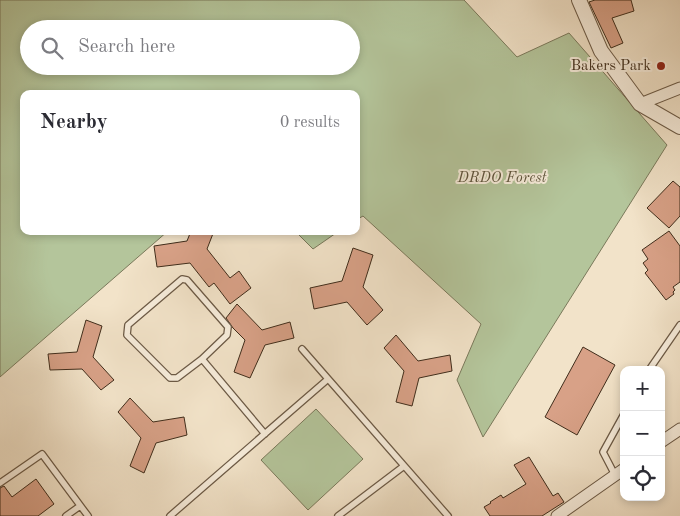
<!DOCTYPE html>
<meta charset="utf-8">
<style>
body{margin:0;font-family:"Old Standard TT",serif;background:#f2f2f3;color:#2b2b33}
.controls{position:absolute;right:15px;bottom:15px;display:grid;overflow:hidden;border-radius:10px;box-shadow:0 2px 8px #0003}
.controls button{width:45px;height:45px;display:grid;place-items:center;padding:0;border:0;border-bottom:1px solid #e1e1e2;background:#fff;color:#2b2b33;font:25px sans-serif}
.list{margin:0;padding:0;list-style:none}
h2{display:flex;justify-content:space-between;align-items:center;height:65px;margin:0;padding:0 20px;font-size:21px}
h2 small{font-size:16px;font-weight:400;color:#7c7c81}
.icon{flex:none;width:28px;height:28px;fill:none;stroke:currentColor;stroke-width:2;stroke-linecap:round;stroke-linejoin:round}
.map{position:relative;flex:none;width:680px;height:516px;overflow:hidden}
.search{position:absolute;background:#fff;box-shadow:0 2px 8px #0003;left:20px;top:20px;width:340px;height:55px;display:flex;align-items:center;gap:12px;box-sizing:border-box;padding:0 18px;border-radius:28px;color:#7c7c81;font-size:19px}
.panel{position:absolute;background:#fff;box-shadow:0 2px 8px #0003;left:20px;top:90px;width:340px;height:145px;border-radius:10px}
.map>svg:first-child{display:block}
</style>
<div class="map">
<svg width="680" height="516" viewBox="0 0 680 516">
<rect width="100%" height="100%" fill="#f2e3c9"/>
<filter id="stains"><feTurbulence type="fractalNoise" baseFrequency=".004" numOctaves="4"/><feColorMatrix values="0 0 0 0 .2 0 0 0 0 .09 0 0 0 0 .02 0 0 0 .5 -.17"/></filter>
<radialGradient id="worn" r=".72"><stop offset=".6" stop-color="#630" stop-opacity="0"/><stop offset="1" stop-color="#630" stop-opacity=".3"/></radialGradient>
<!-- green -->
<path fill="#b4c59b" stroke="#7a795b" fill-rule="evenodd" d="M 0,0 L 464,0 L 517,57 L 569,33 L 667,145 L 483,437 L 457,380 L 481,324 L 363,216 L 356,220 L 356,94 L 24,94 L 24,231 L 168,231 L 0,377 ZM 29,29 L 351,29 L 351,66 L 29,66 Z
M 295,231 L 339,231 L 313,249 Z
M 316,409 L 363,459 L 308,510 L 261,460 Z"/>
<!-- building -->
<path fill="#d8a187" stroke="#402d1b" d="M 595,0 L 631,0 L 634,11 L 612,18 L 623,43 L 611,48 L 589,2 Z
M 673,181 L 680,187 L 680,216 L 669,228 L 647,208 Z
M 191,231 L 214,231 L 207,249 L 230,278 L 239,271 L 251,288 L 230,304 L 214,283 L 209,287 L 190,263 L 157,267 L 154,246 L 187,241 Z
M 669,231 L 680,246 L 680,282 L 673,287 L 675,290 L 673,292 L 674,294 L 666,300 L 645,273 L 648,270 L 643,263 L 648,259 L 642,250 Z
M 353,248 L 373,255 L 363,287 L 383,310 L 367,325 L 347,302 L 314,309 L 310,288 L 342,281 Z
M 237,304 L 262,330 L 290,322 L 294,338 L 265,345 L 250,378 L 234,372 L 245,340 L 233,328 L 226,318 Z
M 86,320 L 102,326 L 93,357 L 114,380 L 101,390 L 82,369 L 50,370 L 48,354 L 77,352 Z
M 396,335 L 418,361 L 450,355 L 452,371 L 419,378 L 412,406 L 396,402 L 404,371 L 384,348 Z
M 583,347 L 615,365 L 577,435 L 545,417 Z
M 130,398 L 153,422 L 184,417 L 187,435 L 156,443 L 144,473 L 130,466 L 141,438 L 118,412 Z
M 529,457 L 553,496 L 558,493 L 564,502 L 542,516 L 490,516 L 484,507 L 491,503 L 490,502 L 501,495 L 503,498 L 526,484 L 514,465 Z
M 36,479 L 54,504 L 38,516 L 0,516 L 0,488 L 4,486 L 12,497 Z"/>
<g fill="none" stroke-linecap="round" stroke-linejoin="round">
<!-- service casing -->
<g stroke="#6c5a46" stroke-width="8">
<path id="service" d="M 302,349 L 448,516
M 202,359 L 227,335 L 228,327 L 187,280 L 182,279 L 128,325 L 127,335 L 170,378 L 177,378 L 202,359 L 265,434
M 649,370 L 680,325
M 615,475 L 603,452 L 624,414
M 0,483 L 42,454 L 88,516
M 66,516 L 80,506
M 170,516 L 328,379
M 338,516 L 404,466"/>
</g>
<!-- minor casing -->
<g stroke="#6c5a46" stroke-width="13">
<path id="minor" d="M 640,104 L 680,88
M 661,442 L 680,429
M 557,516 L 624,469"/>
</g>
<!-- tertiary casing -->
<g stroke="#6c5a46" stroke-width="16">
<path id="tertiary" d="M 579,0 L 601,51 L 640,104 L 680,127"/>
</g>
<!-- service -->
<use href="#service" stroke="#f7eddc" stroke-width="5.5"/>
<!-- minor -->
<use href="#minor" stroke="#f7eddc" stroke-width="11"/>
<!-- tertiary -->
<use href="#tertiary" stroke="#f7eddc" stroke-width="14"/>
</g>
<!-- markers -->
<circle fill="#8f2418" stroke="#f7eddc" stroke-width="2" cx="661" cy="66" r="5"/>
<g text-anchor="middle" dominant-baseline="central" stroke-width="4" stroke-linejoin="round" paint-order="stroke">
<!-- poi labels -->
<g font-size="15" fill="#402d1b" stroke="#f7eddc" text-anchor="end">
<text x="651" y="66">Bakers Park</text>
</g>
<!-- park labels -->
<g font-size="15" font-style="italic" fill="#5d533b" stroke="#f7eddc">
<text x="502" y="178">DRDO Forest</text>
</g>
</g>
<rect width="100%" height="100%" filter="url(#stains)"/>
<rect width="100%" height="100%" fill="url(#worn)"/>
</svg>
<div class="controls">
<button>+</button>
<button>−</button>
<button><svg class="icon" aria-label="locate" viewBox="0 0 24 24"><circle cx="12" cy="12" r="6"/><path d="M12 2v4M12 18v4M2 12h4M18 12h4"/></svg></button>
</div>
<div class="search"><svg class="icon" aria-label="search" viewBox="0 0 24 24"><circle cx="10" cy="10" r="6"/><path d="M15 15l6 6"/></svg>Search here</div>
<section class="panel">
<h2>Nearby<small>0 results</small></h2>
<ul class="list">
</ul>
</section>
</div>
